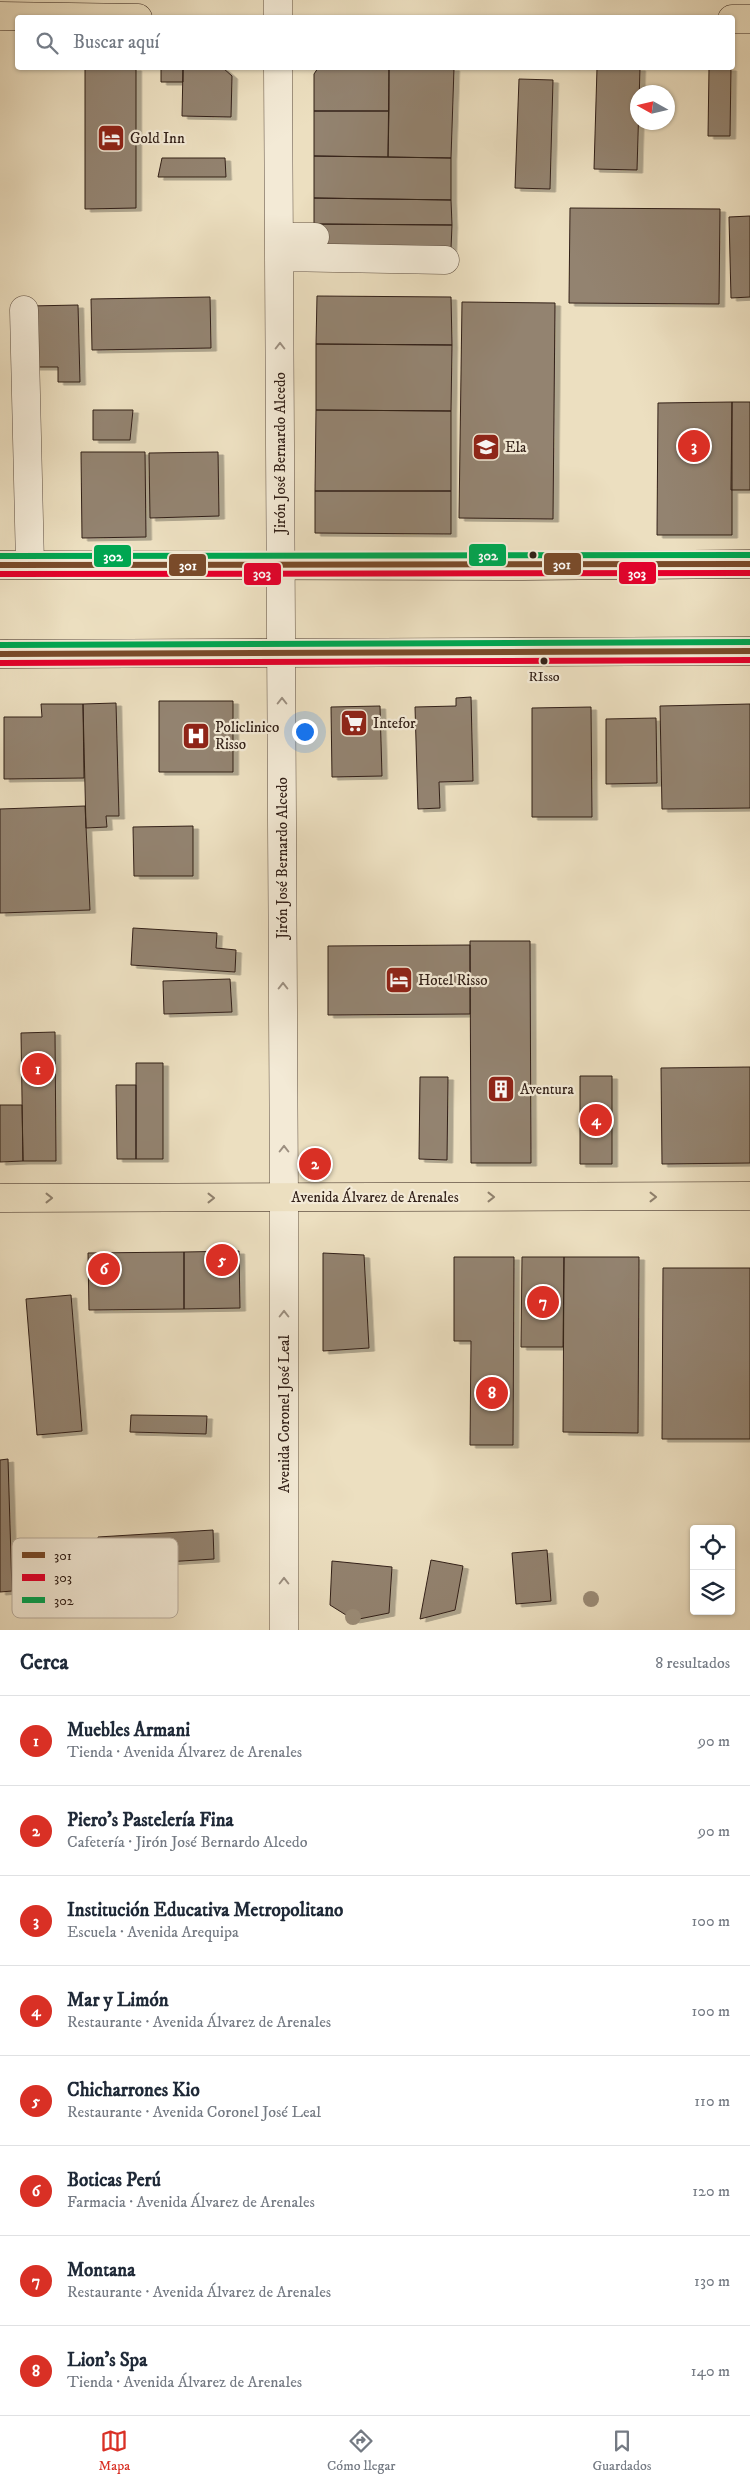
<!DOCTYPE html>
<html lang="es">
<meta charset="utf-8">
<style>
body{margin:0;font-family:"IM FELL DW Pica",serif;background:#f2f2f3;color:#1f2937}
.controls{position:absolute;right:15px;bottom:15px;display:grid;overflow:hidden;border-radius:5px;box-shadow:0 1px 4px #0004}
.controls button{width:45px;height:45px;display:grid;place-items:center;padding:0;border:0;border-bottom:1px solid #e0e1e3;background:#fff;color:#1f2937;font:25px sans-serif}
.compass{position:absolute;left:630px;top:85px;width:45px;height:45px;border-radius:50%;background:#fff;box-shadow:0 1px 4px #0004;rotate:278deg}
.you{position:absolute;left:304px;top:731px;width:18px;height:18px;margin:-12px;border:4px solid #fff;border-radius:50%;background:#1a73e8;box-shadow:0 0 0 8px #1a73e833}
.badge{display:grid;place-items:center;width:32px;height:32px;border-radius:50%;background:#d93025;color:#fff;font-size:16px;font-weight:700}
.pin{position:absolute;translate:-50% -50%;border:2px solid #fff;box-shadow:0 1px 5px #0006}
.list{margin:0;padding:0;list-style:none}
h2{display:flex;justify-content:space-between;align-items:center;height:65px;margin:0;padding:0 20px;font-size:21px}
h2 small{font-size:16px;font-weight:400;color:#747a83}
.list li{display:grid;grid-template-columns:32px 1fr auto;gap:15px;align-items:center;box-sizing:border-box;height:90px;padding:0 20px;border-top:1px solid #e0e1e3}
.list b{display:block;font-size:19px;white-space:nowrap}
.list p{margin:0;font-size:16px;white-space:nowrap;color:#747a83}
.list em{font-size:16px;font-style:normal;color:#747a83}
.icon{flex:none;width:28px;height:28px;fill:none;stroke:currentColor;stroke-width:2;stroke-linecap:round;stroke-linejoin:round}
.map{position:relative;flex:none;width:750px;height:1630px;overflow:hidden}
.search{position:absolute;background:#fff;box-shadow:0 1px 4px #0004;left:15px;right:15px;top:15px;height:55px;display:flex;align-items:center;gap:12px;box-sizing:border-box;padding:0 18px;border-radius:5px;color:#747a83;font-size:19px}
.sheet{height:785px;background:#fff}
nav{display:flex;justify-content:space-around;align-items:center;box-sizing:border-box;height:70px;border-top:1px solid #e0e1e3;background:#fff;font-size:14px;color:#747a83}
nav a{display:grid;justify-items:center;gap:2px}
nav .on{color:#d93025}
.map>svg:first-child{display:block}
</style>
<div class="map">
<svg width="750" height="1630" viewBox="0 0 750 1630">
<defs>
<filter id="shadow"><feDropShadow dx="5.5" dy="3" stdDeviation="0" flood-color="#0004"/></filter>
</defs>
<rect width="100%" height="100%" fill="#ecdfc0"/>
<filter id="stains"><feTurbulence type="fractalNoise" baseFrequency=".004" numOctaves="4"/><feColorMatrix values="0 0 0 0 .2 0 0 0 0 .09 0 0 0 0 .02 0 0 0 .5 -.17"/></filter>
<radialGradient id="worn" r=".72"><stop offset=".6" stop-color="#630" stop-opacity="0"/><stop offset="1" stop-color="#630" stop-opacity=".3"/></radialGradient>
<!-- building -->
<path fill="#93836f" stroke="#322018" filter="url(#shadow)" d="M 85,68 L 136,68 L 136,208 L 85,209 Z
M 161,68 L 183,68 L 183,82 L 161,82 Z
M 183,68 L 223,68 L 232,76 L 231,117 L 182,116 Z
M 318,68 L 389,68 L 389,111 L 314,111 L 314,74 Z
M 389,68 L 454,68 L 451,158 L 388,157 Z
M 597,68 L 640,68 L 637,170 L 594,169 Z
M 709,68 L 731,68 L 730,136 L 708,136 Z
M 519,79 L 553,80 L 550,189 L 515,188 Z
M 314,111 L 389,111 L 388,157 L 314,156 Z
M 314,156 L 451,158 L 451,200 L 314,198 Z
M 162,158 L 225,158 L 226,177 L 158,177 Z
M 314,198 L 451,200 L 452,225 L 314,224 Z
M 570,208 L 720,209 L 719,304 L 569,303 Z
M 750,216 L 750,297 L 731,298 L 729,217 Z
M 314,224 L 452,225 L 451,249 L 315,248 Z
M 317,296 L 451,297 L 452,345 L 316,344 Z
M 210,297 L 211,348 L 92,350 L 91,299 Z
M 462,302 L 555,303 L 553,519 L 459,518 Z
M 78,305 L 80,382 L 58,382 L 58,367 L 32,367 L 30,306 Z
M 316,344 L 452,345 L 451,411 L 316,410 Z
M 732,402 L 732,535 L 657,535 L 658,403 Z
M 732,402 L 750,402 L 750,490 L 731,490 Z
M 93,410 L 133,410 L 130,440 L 93,440 Z
M 316,410 L 451,411 L 451,491 L 315,491 Z
M 81,452 L 145,452 L 146,537 L 82,538 Z
M 218,452 L 219,516 L 150,518 L 149,453 Z
M 315,491 L 451,491 L 451,534 L 315,533 Z
M 471,697 L 473,781 L 439,782 L 440,808 L 418,809 L 415,707 L 456,706 L 456,698 Z
M 159,701 L 233,701 L 233,772 L 159,772 Z
M 116,703 L 119,816 L 106,816 L 107,827 L 86,828 L 83,704 Z
M 41,704 L 83,704 L 84,778 L 4,779 L 4,717 L 42,717 Z
M 750,704 L 750,808 L 662,809 L 660,706 Z
M 380,706 L 382,776 L 332,777 L 331,707 Z
M 591,707 L 592,817 L 532,817 L 532,708 Z
M 656,718 L 657,783 L 606,784 L 606,719 Z
M 85,806 L 90,910 L 0,913 L 0,809 Z
M 193,826 L 193,876 L 134,876 L 133,827 Z
M 133,928 L 217,933 L 216,948 L 236,950 L 235,972 L 131,965 Z
M 470,941 L 530,941 L 531,1163 L 471,1163 Z
M 470,945 L 470,1014 L 328,1015 L 328,946 Z
M 230,979 L 232,1012 L 164,1014 L 163,981 Z
M 55,1032 L 56,1161 L 23,1161 L 21,1033 Z
M 136,1063 L 163,1063 L 163,1159 L 136,1159 Z
M 750,1067 L 750,1163 L 662,1164 L 661,1068 Z
M 580,1076 L 612,1076 L 612,1164 L 580,1164 Z
M 420,1077 L 448,1077 L 447,1160 L 419,1159 Z
M 116,1085 L 136,1085 L 136,1159 L 117,1159 Z
M 0,1105 L 22,1105 L 23,1161 L 0,1162 Z
M 239,1251 L 240,1308 L 184,1309 L 184,1252 Z
M 184,1252 L 184,1309 L 89,1310 L 88,1253 Z
M 323,1253 L 364,1255 L 369,1348 L 323,1351 Z
M 454,1257 L 514,1257 L 513,1445 L 470,1445 L 471,1341 L 454,1341 Z
M 522,1257 L 564,1257 L 563,1347 L 521,1347 Z
M 564,1257 L 639,1257 L 638,1433 L 563,1432 Z
M 663,1268 L 750,1268 L 750,1439 L 662,1439 Z
M 71,1295 L 82,1431 L 37,1435 L 26,1299 Z
M 131,1415 L 207,1416 L 206,1434 L 130,1432 Z
M 8,1459 L 12,1591 L 0,1592 L 0,1460 Z
M 213,1530 L 214,1559 L 100,1566 L 98,1537 Z
M 547,1550 L 551,1601 L 516,1604 L 512,1553 Z
M 431,1560 L 463,1566 L 455,1610 L 420,1619 Z
M 332,1561 L 392,1567 L 389,1613 L 354,1620 L 330,1605 Z"/>
<g fill="none" stroke-linecap="round" stroke-linejoin="round">
<!-- minor casing -->
<g stroke="#605042" stroke-width="29">
<path id="minor" d="M 278,0 L 278,18
M 278,68 L 284,1198 L 284,1630
M 280,237 L 315,237
M 279,257 L 445,260
M 24,310 L 30,564"/>
</g>
<!-- major casing -->
<g stroke="#322018" stroke-width="29">
<path id="major" d="M 0,16 L 138,18
M 732,19 L 750,19
M 0,565 L 523,566 L 750,564
M 0,654 L 750,651
M 0,1198 L 750,1196"/>
</g>
<!-- minor -->
<use href="#minor" stroke="#f3ead6" stroke-width="28"/>
<!-- major -->
<use href="#major" stroke="#ecdfc0" stroke-width="28"/>
<!-- bus-1 casing -->
<g stroke="#f3ead6" stroke-width="10">
<path id="bus-1" d="M 0,565 L 750,564
M 0,654 L 750,651"/>
</g>
<!-- bus-2 casing -->
<g stroke="#f3ead6" stroke-width="10">
<path id="bus-2" d="M 0,574 L 750,573
M 0,663 L 750,660"/>
</g>
<!-- bus-3 casing -->
<g stroke="#f3ead6" stroke-width="10">
<path id="bus-3" d="M 0,556 L 750,555
M 0,645 L 750,642"/>
</g>
<!-- bus-1 -->
<use href="#bus-1" stroke="#7a4b2a" stroke-width="6"/>
<!-- bus-2 -->
<use href="#bus-2" stroke="#e4002b" stroke-width="6"/>
<!-- bus-3 -->
<use href="#bus-3" stroke="#00a651" stroke-width="6"/>
</g>
<!-- trees -->
<g fill="#9b8c77">
<circle cx="591" cy="1599" r="8"/>
<circle cx="353" cy="1617" r="8"/>
</g>
<!-- one-way arrows -->
<defs><path id="oneway-chevron" d="M-2-3.5L2.5 0L-2 3.5" fill="none" stroke-width="1.6" stroke-linecap="round" stroke-linejoin="round" transform="scale(1.25)"/></defs>
<g stroke="#9c8f80">
<use href="#oneway-chevron" transform="translate(280 346) rotate(-90)"/>
<use href="#oneway-chevron" transform="translate(282 701) rotate(-90)"/>
<use href="#oneway-chevron" transform="translate(283 986) rotate(-90)"/>
<use href="#oneway-chevron" transform="translate(284 1149) rotate(-90)"/>
<use href="#oneway-chevron" transform="translate(284 1314) rotate(-90)"/>
<use href="#oneway-chevron" transform="translate(284 1581) rotate(-90)"/>
</g>
<g stroke="#8f806c">
<use href="#oneway-chevron" transform="translate(491 1197)"/>
<use href="#oneway-chevron" transform="translate(653 1197)"/>
<use href="#oneway-chevron" transform="translate(49 1198)"/>
<use href="#oneway-chevron" transform="translate(211 1198)"/>
</g>
<!-- icons -->
<defs>
<g id="hotel-square" transform="scale(1.4375)"><rect x="-9" y="-9" width="18" height="18" rx="4" fill="#8f2418" stroke="#f3ead6"/><path d="M-6-4.5h1.5V1H6V5H4.5V3h-9V5H-6ZM-4 0a1.8 1.8 0 1 1 3.6 0ZM.5 0V-2.5h3Q6-2.5 6 0Z" fill="#fff"/></g>
<g id="school-square" transform="scale(1.4375)"><rect x="-9" y="-9" width="18" height="18" rx="4" fill="#8f2418" stroke="#f3ead6"/><path d="M0-5L7-2L0 1L-7-2ZM-4 1L0 2.5L4 1V4Q0 6-4 4Z" fill="#fff"/></g>
<g id="supermarket-square" transform="scale(1.4375)"><rect x="-9" y="-9" width="18" height="18" rx="4" fill="#8f2418" stroke="#f3ead6"/><path d="M-6-5.5h2.5l.6 2H6L4.5 2H-2.5L-4.4-4H-6ZM-1.5 3.2a1.3 1.3 0 1 0 .1 0ZM3 3.2a1.3 1.3 0 1 0 .1 0Z" fill="#fff"/></g>
<g id="hospital-square" transform="scale(1.4375)"><rect x="-9" y="-9" width="18" height="18" rx="4" fill="#8f2418" stroke="#f3ead6"/><path d="M-5-5h3v3.5h4V-5h3V5h-3V1.5h-4V5h-3Z" fill="#fff"/></g>
<g id="building-square" transform="scale(1.4375)"><rect x="-9" y="-9" width="18" height="18" rx="4" fill="#8f2418" stroke="#f3ead6"/><path d="M-4-6H4V6H1V3H-1V6H-4ZM-2.5-4.3h1.7v1.8h-1.7ZM.8-4.3h1.7v1.8H.8ZM-2.5-1h1.7V.8h-1.7ZM.8-1h1.7V.8H.8Z" fill="#fff"/></g>
</defs>
<g fill-rule="evenodd">
<use href="#hotel-square" x="111" y="138"/>
<use href="#school-square" x="486" y="447"/>
<use href="#supermarket-square" x="354" y="723"/>
<use href="#hospital-square" x="196" y="736"/>
<use href="#hotel-square" x="399" y="980"/>
<use href="#building-square" x="501" y="1089"/>
</g>
<!-- markers -->
<g fill="#322018" stroke="#f3ead6" stroke-width="2">
<circle cx="533" cy="555" r="4.5"/>
<circle cx="544" cy="661" r="4.5"/>
</g>
<g text-anchor="middle" dominant-baseline="central" stroke-width="4.5" stroke-linejoin="round" paint-order="stroke">
<!-- bus labels -->
<g font-size="14" fill="#322018" stroke="#f3ead6">
<text x="544" y="677">RIsso</text>
</g>
<!-- poi labels -->
<g font-size="15" fill="#322018" stroke="#f3ead6" text-anchor="start">
<text x="130" y="138">Gold Inn</text>
<text x="505" y="447">Ela</text>
<text x="373" y="723">Intefor</text>
<text x="215" y="727">Policlinico<tspan x="215" dy="17">Risso</tspan></text>
<text x="418" y="980">Hotel Risso</text>
<text x="520" y="1089">Aventura</text>
</g>
<!-- street labels -->
<g font-size="15" fill="#322018" stroke="#f3ead6">
<text transform="translate(280 453) rotate(-90)">Jirón José Bernardo Alcedo</text>
<text transform="translate(282 858) rotate(-90)">Jirón José Bernardo Alcedo</text>
<text x="375" y="1197">Avenida Álvarez de Arenales</text>
<text transform="translate(284 1414) rotate(-90)">Avenida Coronel José Leal</text>
</g>
</g>
<!-- legend -->
<rect x="12" y="1538" width="166" height="80" rx="8" fill="#f3ead6" stroke="#b9ad9d" stroke-width="1"/>
<rect x="22" y="1552" width="23" height="6" fill="#7a4b2a"/>
<rect x="22" y="1574" width="23" height="7" fill="#e4002b"/>
<rect x="22" y="1597" width="23" height="6" fill="#00a651"/>
<g font-size="14" fill="#322018">
<text x="54" y="1560">301</text>
<text x="54" y="1582">303</text>
<text x="54" y="1605">302</text>
</g>
<g stroke="#f3ead6" stroke-width="2">
<rect x="468" y="543" width="39" height="24" rx="5" fill="#00a651"/>
<rect x="93" y="544" width="39" height="24" rx="5" fill="#00a651"/>
<rect x="543" y="552" width="39" height="24" rx="5" fill="#7a4b2a"/>
<rect x="168" y="553" width="39" height="24" rx="5" fill="#7a4b2a"/>
<rect x="618" y="561" width="39" height="24" rx="5" fill="#e4002b"/>
<rect x="243" y="562" width="39" height="24" rx="5" fill="#e4002b"/>
</g>
<g font-size="14" text-anchor="middle" font-weight="bold" fill="#fff">
<text x="488" y="560">302</text>
<text x="113" y="561">302</text>
<text x="562" y="569">301</text>
<text x="188" y="570">301</text>
<text x="637" y="578">303</text>
<text x="262" y="578">303</text>
</g>
<rect width="100%" height="100%" filter="url(#stains)"/>
<rect width="100%" height="100%" fill="url(#worn)"/>
</svg>
<div class="controls">
<button><svg class="icon" aria-label="locate" viewBox="0 0 24 24"><circle cx="12" cy="12" r="6"/><path d="M12 2v4M12 18v4M2 12h4M18 12h4"/></svg></button>
<button><svg class="icon" aria-label="layers" viewBox="0 0 24 24"><path d="M12 4l9 5-9 5-9-5zM3 14l9 5 9-5"/></svg></button>
</div>
<svg class="compass" viewBox="-18 -18 36 36"><path d="M0-13l5 13h-10z" fill="#e53935"/><path d="M0 13l5-13h-10z" fill="#747a83"/></svg>
<div class="you"></div>
<div class="pin badge" style="left:38px;top:1069px">1</div>
<div class="pin badge" style="left:315px;top:1164px">2</div>
<div class="pin badge" style="left:694px;top:446px">3</div>
<div class="pin badge" style="left:596px;top:1120px">4</div>
<div class="pin badge" style="left:222px;top:1260px">5</div>
<div class="pin badge" style="left:104px;top:1269px">6</div>
<div class="pin badge" style="left:543px;top:1302px">7</div>
<div class="pin badge" style="left:492px;top:1393px">8</div>
<div class="search"><svg class="icon" aria-label="search" viewBox="0 0 24 24"><circle cx="10" cy="10" r="6"/><path d="M15 15l6 6"/></svg>Buscar aquí</div>
</div>
<section class="sheet">
<h2>Cerca<small>8 resultados</small></h2>
<ul class="list">
<li><span class="badge">1</span><div><b>Muebles Armani</b><p>Tienda · Avenida Álvarez de Arenales</p></div><em>90 m</em></li>
<li><span class="badge">2</span><div><b>Piero's Pastelería Fina</b><p>Cafetería · Jirón José Bernardo Alcedo</p></div><em>90 m</em></li>
<li><span class="badge">3</span><div><b>Institución Educativa Metropolitano</b><p>Escuela · Avenida Arequipa</p></div><em>100 m</em></li>
<li><span class="badge">4</span><div><b>Mar y Limón</b><p>Restaurante · Avenida Álvarez de Arenales</p></div><em>100 m</em></li>
<li><span class="badge">5</span><div><b>Chicharrones Kio</b><p>Restaurante · Avenida Coronel José Leal</p></div><em>110 m</em></li>
<li><span class="badge">6</span><div><b>Boticas Perú</b><p>Farmacia · Avenida Álvarez de Arenales</p></div><em>120 m</em></li>
<li><span class="badge">7</span><div><b>Montana</b><p>Restaurante · Avenida Álvarez de Arenales</p></div><em>130 m</em></li>
<li><span class="badge">8</span><div><b>Lion's Spa</b><p>Tienda · Avenida Álvarez de Arenales</p></div><em>140 m</em></li>
</ul>
</section>
<nav>
<a class="on"><svg class="icon" aria-label="map" viewBox="0 0 24 24"><path d="M3 6l6-2 6 2 6-2v14l-6 2-6-2-6 2zM9 4v14M15 6v14"/></svg>Mapa</a>
<a><svg class="icon" aria-label="directions" viewBox="0 0 24 24"><path d="M12 3l9 9-9 9-9-9zM9 14v-3h6M13 9l2 2-2 2"/></svg>Cómo llegar</a>
<a><svg class="icon" aria-label="saved" viewBox="0 0 24 24"><path d="M7 4h10v16l-5-4-5 4z"/></svg>Guardados</a>
</nav>
